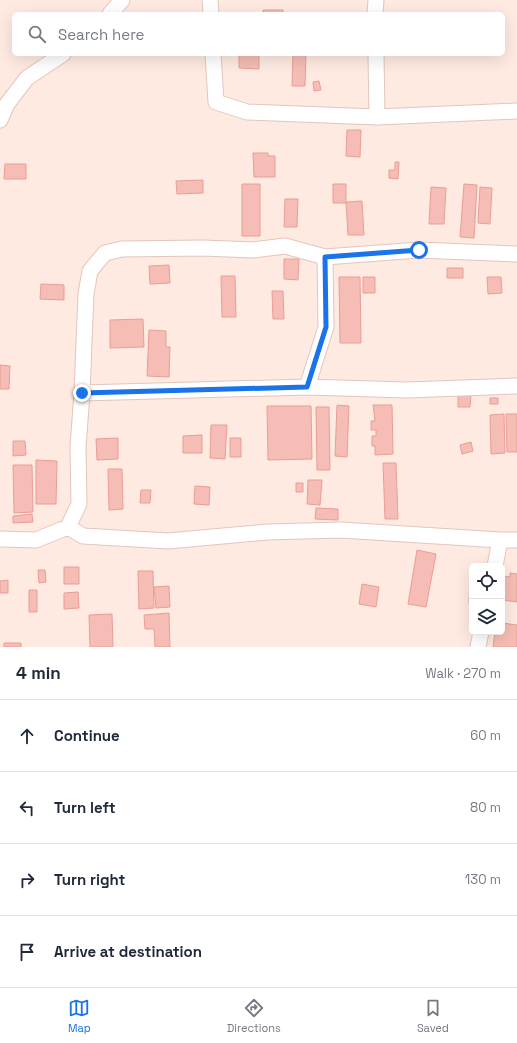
<!DOCTYPE html>
<meta charset="utf-8">
<style>
body{margin:0;font-family:"Space Grotesk",sans-serif;background:#f6f6f7;color:#1f2937}
.controls{position:absolute;right:12px;bottom:12px;display:grid;overflow:hidden;border-radius:6px;box-shadow:0 4px 16px #0002}
.controls button{width:36px;height:36px;display:grid;place-items:center;padding:0;border:0;border-bottom:1px solid #e0e1e3;background:#fff;color:#1f2937;font:20px sans-serif}
.stop{position:absolute;width:12px;height:12px;margin:-9px;border:3px solid #1a73e8;border-radius:50%;background:#fff}
.stop.end{background:#1a73e8;border-color:#fff;box-shadow:0 1px 4px #0008}
.list{margin:0;padding:0;list-style:none}
h2{display:flex;justify-content:space-between;align-items:center;height:52px;margin:0;padding:0 16px;font-size:17px}
h2 small{font-size:13px;font-weight:400;color:#747a83}
.list li{display:grid;grid-template-columns:26px 1fr auto;gap:12px;align-items:center;box-sizing:border-box;height:72px;padding:0 16px;border-top:1px solid #e0e1e3}
.list b{display:block;font-size:15px;white-space:nowrap}
.list em{font-size:13px;font-style:normal;color:#747a83}
.icon{flex:none;width:22px;height:22px;fill:none;stroke:currentColor;stroke-width:2;stroke-linecap:round;stroke-linejoin:round}
.map{position:relative;flex:none;width:517px;height:647px;overflow:hidden}
.search{position:absolute;background:#fff;box-shadow:0 4px 16px #0002;left:12px;right:12px;top:12px;height:44px;display:flex;align-items:center;gap:10px;box-sizing:border-box;padding:0 14px;border-radius:6px;color:#747a83;font-size:15px}
.sheet{height:340px;background:#fff}
nav{display:flex;justify-content:space-around;align-items:center;box-sizing:border-box;height:56px;border-top:1px solid #e0e1e3;background:#fff;font-size:11px;color:#747a83}
nav a{display:grid;justify-items:center;gap:2px}
nav .on{color:#1a73e8}
.map>svg:first-child{display:block}
</style>
<div class="map">
<svg width="517" height="647" viewBox="0 0 517 647">
<rect width="100%" height="100%" fill="#feeae0"/>
<!-- building -->
<path fill="#f5bdb5" stroke="#e99e95" d="M 263,10 L 283,10 L 283,14 L 263,14 Z
M 239,54 L 259,54 L 259,69 L 239,68 Z
M 293,54 L 306,54 L 305,86 L 292,86 Z
M 319,81 L 321,90 L 314,91 L 313,82 Z
M 347,130 L 361,130 L 360,157 L 346,156 Z
M 253,153 L 268,153 L 268,156 L 275,156 L 275,177 L 254,177 Z
M 395,162 L 399,162 L 398,179 L 389,178 L 389,170 L 395,170 Z
M 5,164 L 26,164 L 26,179 L 4,179 Z
M 203,180 L 203,193 L 177,194 L 176,181 Z
M 242,184 L 260,184 L 260,236 L 242,236 Z
M 333,184 L 346,184 L 346,203 L 333,203 Z
M 464,184 L 477,185 L 474,238 L 460,237 Z
M 431,187 L 446,188 L 444,224 L 429,224 Z
M 480,187 L 492,188 L 490,224 L 478,223 Z
M 285,199 L 298,199 L 297,227 L 284,227 Z
M 362,201 L 364,235 L 348,235 L 346,202 Z
M 284,259 L 299,259 L 298,280 L 284,279 Z
M 169,265 L 170,283 L 150,284 L 149,266 Z
M 447,268 L 463,268 L 463,278 L 447,278 Z
M 221,276 L 235,276 L 236,317 L 222,317 Z
M 339,277 L 360,277 L 361,343 L 340,343 Z
M 363,277 L 375,277 L 375,293 L 363,293 Z
M 487,277 L 501,277 L 502,293 L 488,294 Z
M 41,284 L 64,285 L 64,300 L 40,299 Z
M 272,291 L 283,291 L 284,319 L 273,319 Z
M 143,319 L 144,347 L 110,348 L 110,320 Z
M 149,330 L 166,331 L 166,347 L 170,347 L 169,377 L 147,376 Z
M 0,365 L 10,366 L 9,389 L 0,389 Z
M 458,395 L 471,395 L 470,407 L 458,407 Z
M 490,398 L 498,398 L 498,404 L 490,404 Z
M 337,405 L 349,406 L 347,457 L 335,456 Z
M 373,405 L 392,405 L 393,454 L 375,455 L 375,446 L 372,446 L 372,436 L 376,436 L 376,430 L 371,430 L 371,421 L 375,421 Z
M 267,406 L 311,406 L 312,459 L 268,460 Z
M 316,407 L 329,407 L 330,470 L 317,470 Z
M 504,414 L 505,453 L 491,454 L 490,415 Z
M 506,414 L 517,414 L 517,452 L 507,452 Z
M 211,425 L 227,425 L 225,459 L 210,458 Z
M 202,435 L 202,453 L 183,453 L 183,436 Z
M 118,438 L 118,459 L 97,460 L 96,439 Z
M 230,438 L 241,438 L 241,457 L 230,457 Z
M 13,441 L 25,441 L 26,455 L 13,456 Z
M 471,442 L 473,451 L 462,454 L 460,445 Z
M 36,460 L 57,461 L 56,504 L 36,504 Z
M 383,463 L 396,463 L 398,519 L 385,519 Z
M 13,465 L 32,465 L 33,512 L 14,513 Z
M 108,469 L 122,469 L 123,509 L 109,510 Z
M 308,480 L 322,480 L 320,505 L 307,504 Z
M 296,483 L 303,483 L 303,492 L 296,492 Z
M 195,486 L 210,487 L 209,505 L 194,504 Z
M 141,490 L 151,490 L 150,503 L 140,503 Z
M 316,508 L 338,509 L 338,520 L 315,519 Z
M 32,514 L 33,522 L 13,523 L 13,516 Z
M 417,550 L 436,554 L 426,607 L 408,604 Z
M 64,567 L 79,567 L 79,584 L 64,584 Z
M 38,570 L 45,570 L 46,582 L 39,583 Z
M 138,571 L 153,571 L 154,608 L 139,609 Z
M 510,573 L 517,574 L 517,602 L 502,600 L 503,576 L 510,577 Z
M 470,579 L 472,579 L 472,603 L 469,603 Z
M 8,580 L 8,593 L 0,593 L 0,581 Z
M 362,584 L 379,587 L 376,607 L 359,604 Z
M 169,586 L 170,607 L 156,608 L 154,587 Z
M 29,590 L 37,590 L 37,612 L 29,612 Z
M 78,592 L 79,608 L 64,609 L 64,593 Z
M 169,613 L 170,647 L 155,647 L 154,629 L 145,629 L 144,615 Z
M 112,614 L 113,647 L 90,647 L 89,615 Z
M 502,623 L 517,625 L 517,647 L 493,647 L 495,632 L 502,632 Z
M 4,643 L 21,643 L 21,647 L 4,647 Z"/>
<g fill="none" stroke-linecap="round" stroke-linejoin="round">
<!-- minor casing -->
<g stroke="#e4c5be" stroke-width="17">
<path id="minor" d="M 210,0 L 211,14
M 110,14 L 122,0
M 375,14 L 376,0
M 213,54 L 216,102 L 247,112 L 377,117 L 517,111
M 376,54 L 377,117
M 0,120 L 7,104 L 27,78 L 63,54
M 307,387 L 326,327 L 325,257
M 82,393 L 307,387 L 407,390 L 517,386
M 68,527 L 83,536 L 168,541 L 268,532 L 341,530 L 500,540 L 517,540
M 0,539 L 36,540 L 68,527 L 79,504 L 78,447 L 82,393 L 86,294 L 90,271 L 105,253 L 122,249 L 203,248 L 253,250 L 285,246 L 325,257 L 419,250 L 517,254
M 495,566 L 500,540
M 478,647 L 481,632"/>
</g>
<!-- minor -->
<use href="#minor" stroke="#fff" stroke-width="15"/>
</g>
<g fill="none" stroke-linecap="round" stroke-linejoin="round">
<!-- route -->
<path stroke="#1a73e8" stroke-width="5" d="M 82,393 L 307,387 L 326,327 L 325,257 L 419,250"/>
</g>
</svg>
<div class="controls">
<button><svg class="icon" aria-label="locate" viewBox="0 0 24 24"><circle cx="12" cy="12" r="6"/><path d="M12 2v4M12 18v4M2 12h4M18 12h4"/></svg></button>
<button><svg class="icon" aria-label="layers" viewBox="0 0 24 24"><path d="M12 4l9 5-9 5-9-5zM3 14l9 5 9-5"/></svg></button>
</div>
<div class="stop" style="left:419px;top:250px"></div>
<div class="stop end" style="left:82px;top:393px"></div>
<div class="search"><svg class="icon" aria-label="search" viewBox="0 0 24 24"><circle cx="10" cy="10" r="6"/><path d="M15 15l6 6"/></svg>Search here</div>
</div>
<section class="sheet">
<h2>4 min<small>Walk · 270 m</small></h2>
<ul class="list">
<li><svg class="icon" aria-label="ahead" viewBox="0 0 24 24"><path d="M12 20V5M6 11l6-6 6 6"/></svg><div><b>Continue</b></div><em>60 m</em></li>
<li><svg class="icon" aria-label="left" viewBox="0 0 24 24"><path d="M17 20v-9H6M10 6l-5 5 5 5"/></svg><div><b>Turn left</b></div><em>80 m</em></li>
<li><svg class="icon" aria-label="right" viewBox="0 0 24 24"><path d="M7 20v-9h11M14 6l5 5-5 5"/></svg><div><b>Turn right</b></div><em>130 m</em></li>
<li><svg class="icon" aria-label="arrive" viewBox="0 0 24 24"><path d="M6 21V4h12l-3 4 3 4H6"/></svg><div><b>Arrive at destination</b></div></li>
</ul>
</section>
<nav>
<a class="on"><svg class="icon" aria-label="map" viewBox="0 0 24 24"><path d="M3 6l6-2 6 2 6-2v14l-6 2-6-2-6 2zM9 4v14M15 6v14"/></svg>Map</a>
<a><svg class="icon" aria-label="directions" viewBox="0 0 24 24"><path d="M12 3l9 9-9 9-9-9zM9 14v-3h6M13 9l2 2-2 2"/></svg>Directions</a>
<a><svg class="icon" aria-label="saved" viewBox="0 0 24 24"><path d="M7 4h10v16l-5-4-5 4z"/></svg>Saved</a>
</nav>
